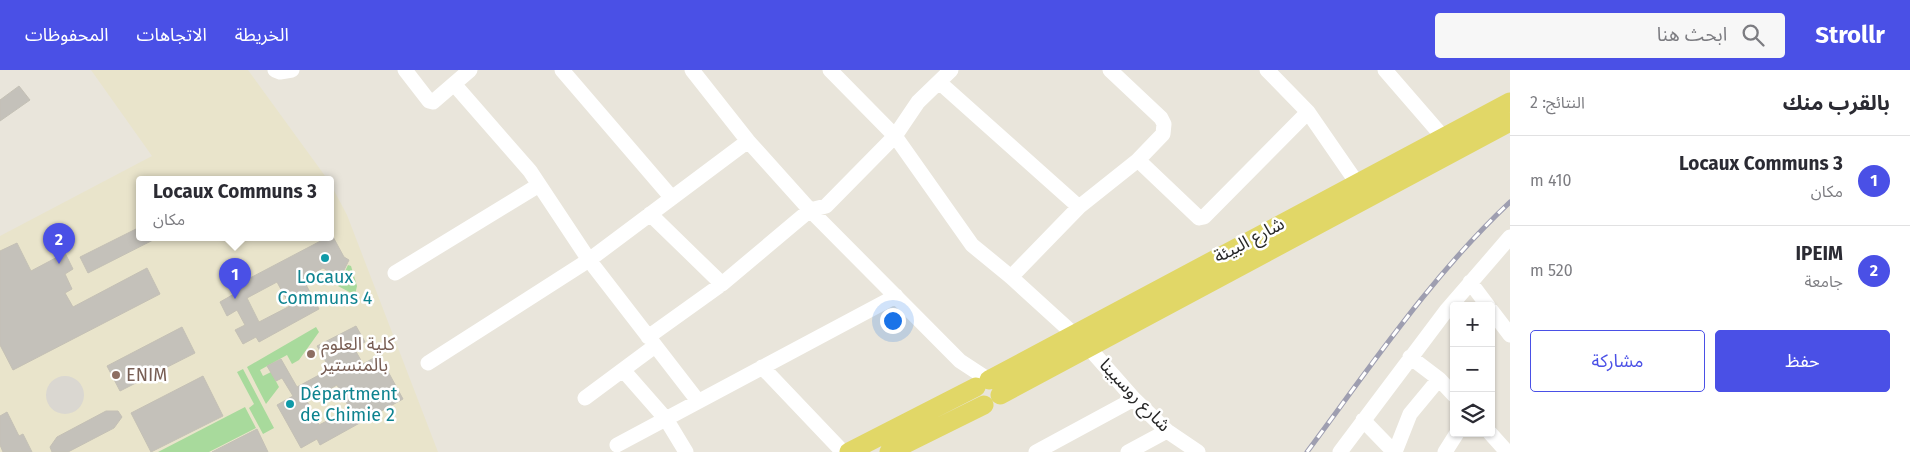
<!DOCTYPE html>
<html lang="ar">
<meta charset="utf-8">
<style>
body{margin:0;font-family:"Fira Sans","Noto Sans Arabic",sans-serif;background:#f7f7f7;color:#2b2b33;direction:rtl}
.controls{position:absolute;right:15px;bottom:15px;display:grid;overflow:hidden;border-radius:5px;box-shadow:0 1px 4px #0004}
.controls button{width:45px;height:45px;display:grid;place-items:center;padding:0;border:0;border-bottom:1px solid #e1e1e2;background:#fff;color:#2b2b33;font:25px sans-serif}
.you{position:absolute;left:892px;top:250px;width:18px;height:18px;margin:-12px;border:4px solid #fff;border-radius:50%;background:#1a73e8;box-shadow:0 0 0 8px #1a73e833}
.badge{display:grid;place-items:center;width:32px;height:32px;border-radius:50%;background:#4a50e6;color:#fff;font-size:16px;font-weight:700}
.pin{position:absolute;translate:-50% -41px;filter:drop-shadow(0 1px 2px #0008)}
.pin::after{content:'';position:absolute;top:26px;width:18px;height:15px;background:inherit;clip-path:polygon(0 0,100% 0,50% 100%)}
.popup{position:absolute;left:136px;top:106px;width:198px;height:65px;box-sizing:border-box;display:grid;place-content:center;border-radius:5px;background:#fff;filter:drop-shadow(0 1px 4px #0005);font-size:16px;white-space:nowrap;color:#7c7c81}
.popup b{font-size:19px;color:#2b2b33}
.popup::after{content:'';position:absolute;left:50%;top:100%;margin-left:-10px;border:10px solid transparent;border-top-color:#fff}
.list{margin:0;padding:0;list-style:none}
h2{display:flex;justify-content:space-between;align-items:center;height:65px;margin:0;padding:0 20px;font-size:21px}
h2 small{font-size:16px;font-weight:400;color:#7c7c81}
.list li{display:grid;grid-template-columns:32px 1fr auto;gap:15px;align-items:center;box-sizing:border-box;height:90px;padding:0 20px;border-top:1px solid #e1e1e2}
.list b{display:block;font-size:19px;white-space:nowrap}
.list p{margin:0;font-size:16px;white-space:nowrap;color:#7c7c81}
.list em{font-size:16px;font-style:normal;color:#7c7c81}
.actions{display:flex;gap:10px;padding:15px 20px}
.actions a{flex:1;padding:11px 0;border:1px solid #4a50e6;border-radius:5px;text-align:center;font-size:18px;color:#4a50e6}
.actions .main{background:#4a50e6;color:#fff}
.icon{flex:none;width:28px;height:28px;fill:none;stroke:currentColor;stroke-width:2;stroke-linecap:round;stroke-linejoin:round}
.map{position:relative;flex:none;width:1510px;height:382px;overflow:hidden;direction:ltr}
header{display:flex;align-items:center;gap:30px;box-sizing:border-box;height:70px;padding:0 25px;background:#4a50e6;color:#fff}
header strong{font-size:24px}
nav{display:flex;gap:28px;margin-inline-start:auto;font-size:18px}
.search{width:350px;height:45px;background:#f7f7f7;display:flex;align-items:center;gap:12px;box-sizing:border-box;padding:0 18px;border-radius:5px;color:#7c7c81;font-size:19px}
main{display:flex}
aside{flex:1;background:#fff}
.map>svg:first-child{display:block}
</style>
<header>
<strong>Strollr</strong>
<div class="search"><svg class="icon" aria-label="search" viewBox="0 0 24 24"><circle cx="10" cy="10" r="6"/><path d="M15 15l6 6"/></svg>ابحث هنا</div>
<nav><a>الخريطة</a><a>الاتجاهات</a><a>المحفوظات</a></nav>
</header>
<main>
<aside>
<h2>بالقرب منك<small>النتائج: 2</small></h2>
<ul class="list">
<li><span class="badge">1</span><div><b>Locaux Communs 3</b><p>مكان</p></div><em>410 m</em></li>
<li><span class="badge">2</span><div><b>IPEIM</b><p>جامعة</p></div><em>520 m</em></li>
</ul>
<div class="actions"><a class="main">حفظ</a><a>مشاركة</a></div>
</aside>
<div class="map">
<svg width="1510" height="382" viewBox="0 0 1510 382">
<rect width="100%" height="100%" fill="#e9e5db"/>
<!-- education -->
<path fill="#e9e4cb" d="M 91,0 L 248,0 L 328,110 L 140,110 L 140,168 L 330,168 L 330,113 L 347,145 L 438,382 L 0,382 L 0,166 L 152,86 Z"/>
<!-- green -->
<path fill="#a8da9c" d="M 348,195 L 351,196 L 357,216 L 355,225 L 338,216 Z
M 316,257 L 319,262 L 299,290 L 292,294 L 287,285 L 260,300 L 263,306 L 271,302 L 279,317 L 266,334 L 247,297 Z
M 243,299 L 274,358 L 263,364 L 249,338 L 254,334 L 237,302 Z
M 245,337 L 256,358 L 209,382 L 158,382 Z"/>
<!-- plaza -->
<path fill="#dad7d1" d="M46 325a19 19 0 1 1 38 0a19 19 0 1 1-38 0Z"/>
<!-- building -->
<path fill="#c4c1ba" stroke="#c4c0b5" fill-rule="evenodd" d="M 19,16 L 30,30 L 0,51 L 0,30 Z
M 140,157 L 140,168 L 157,168 L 88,203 L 80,187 Z
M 332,165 L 344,187 L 349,190 L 340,208 L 323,198 L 303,209 L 319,239 L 259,272 L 256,267 L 243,274 L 235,260 L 245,255 L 237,240 L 227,246 L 220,232 L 234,224 L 231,218 ZM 277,212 L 290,236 L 259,252 L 247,228 Z
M 17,173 L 31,201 L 65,183 L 73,199 L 65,204 L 72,219 L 65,223 L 73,237 L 147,198 L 160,224 L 13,300 L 0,275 L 0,181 Z
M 356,256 L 365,272 L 354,278 L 363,294 L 379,285 L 403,329 L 320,375 L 317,369 L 301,378 L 277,335 L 293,326 L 282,308 L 276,311 L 267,296 L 281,289 L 297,317 L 330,299 L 317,276 ZM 337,315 L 350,339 L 319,355 L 307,331 Z
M 182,257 L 195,283 L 120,321 L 107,296 Z
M 203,306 L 223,346 L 151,382 L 131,343 Z
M 106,341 L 118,341 L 122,347 L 114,358 L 68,382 L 52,382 L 50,377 L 57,367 Z
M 7,342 L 19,366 L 23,364 L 32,382 L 3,382 L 0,375 L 0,346 Z
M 257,359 L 268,382 L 212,382 Z"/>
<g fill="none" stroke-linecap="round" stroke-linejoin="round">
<!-- minor -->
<path stroke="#fff" stroke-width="15" d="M 275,0 L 280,2 L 292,0
M 405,0 L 429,31 L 433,32 L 470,0
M 562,0 L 672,128
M 692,0 L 748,71 L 810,140 L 960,291 L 989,310
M 830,0 L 895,66 L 972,175 L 1011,207 L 1089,278 L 1134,329 L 1167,361 L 1198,382
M 1267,0 L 1308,42 L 1357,113
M 1385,0 L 1443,67
M 939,12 L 1079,137
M 454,14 L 530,101 L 589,190 L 698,331
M 1138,90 L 1199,148 L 1204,147 L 1308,42
M 650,144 L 722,214
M 395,203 L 539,115
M 1011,207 L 1079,137 L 1138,90 L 1163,64 L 1164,54 L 1161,48 L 1110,0
M 1470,212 L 1488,236
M 1491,240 L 1510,265
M 648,267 L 722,214 L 810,140 L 826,136 L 895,66 L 918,32 L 951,0
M 1410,287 L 1439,309 L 1454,325
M 428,293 L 589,190 L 748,71
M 762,297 L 843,382
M 623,300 L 666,349 L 686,382
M 585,328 L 655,276
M 1363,350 L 1394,382
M 1490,363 L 1507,382
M 617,375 L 896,226
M 1036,382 L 1134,329
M 1128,382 L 1167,361
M 1340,382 L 1446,241 L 1510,167
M 1395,382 L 1410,344 L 1439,309
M 1445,382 L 1457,363"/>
<!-- major -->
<path stroke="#e1d767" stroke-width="19" d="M 989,310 L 1510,32
M 1000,325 L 1510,52
M 849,382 L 976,317
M 889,382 L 984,335"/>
<!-- rail casing -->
<g stroke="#9e9eb0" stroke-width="5">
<path id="rail" d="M 1307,382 C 1371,296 1432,205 1510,132"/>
</g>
<!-- rail -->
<use href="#rail" stroke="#fff" stroke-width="3" stroke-dasharray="9" stroke-linecap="butt"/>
</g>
<!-- markers -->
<g fill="#0f9aa8" stroke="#fff" stroke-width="2">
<circle cx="325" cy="188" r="5"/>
<circle cx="290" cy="334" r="5"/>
</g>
<g fill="#8d6e63" stroke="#fff" stroke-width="2">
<circle cx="311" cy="284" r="5"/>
<circle cx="116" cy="305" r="5"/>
</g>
<g text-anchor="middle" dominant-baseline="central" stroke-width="5" stroke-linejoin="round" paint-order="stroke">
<!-- street labels -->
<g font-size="18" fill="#282828" stroke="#fff">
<text transform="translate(1249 170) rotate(-28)">شارع البيئة</text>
<text transform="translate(1135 325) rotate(46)">شارع روسبينا</text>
</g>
<!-- culture labels -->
<g font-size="18" fill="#0d838f" stroke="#fff">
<text x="325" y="207">Locaux<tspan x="325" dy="21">Communs 4</tspan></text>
<text x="300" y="324" text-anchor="start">Départment<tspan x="300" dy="21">de Chimie 2</tspan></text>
</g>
<!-- education labels -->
<g font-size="18" fill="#785e54" stroke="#fff" text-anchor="start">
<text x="321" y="274">كلية العلوم<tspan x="321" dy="21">بالمنستير</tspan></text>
<text x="126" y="305">ENIM</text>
</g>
</g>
</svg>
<div class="controls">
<button>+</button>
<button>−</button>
<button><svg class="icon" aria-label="layers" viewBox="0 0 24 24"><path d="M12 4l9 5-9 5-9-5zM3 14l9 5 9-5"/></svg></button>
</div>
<div class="you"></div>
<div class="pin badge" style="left:235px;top:229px">1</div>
<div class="popup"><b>Locaux Communs 3</b>مكان</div>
<div class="pin badge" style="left:59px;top:194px">2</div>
</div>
</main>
